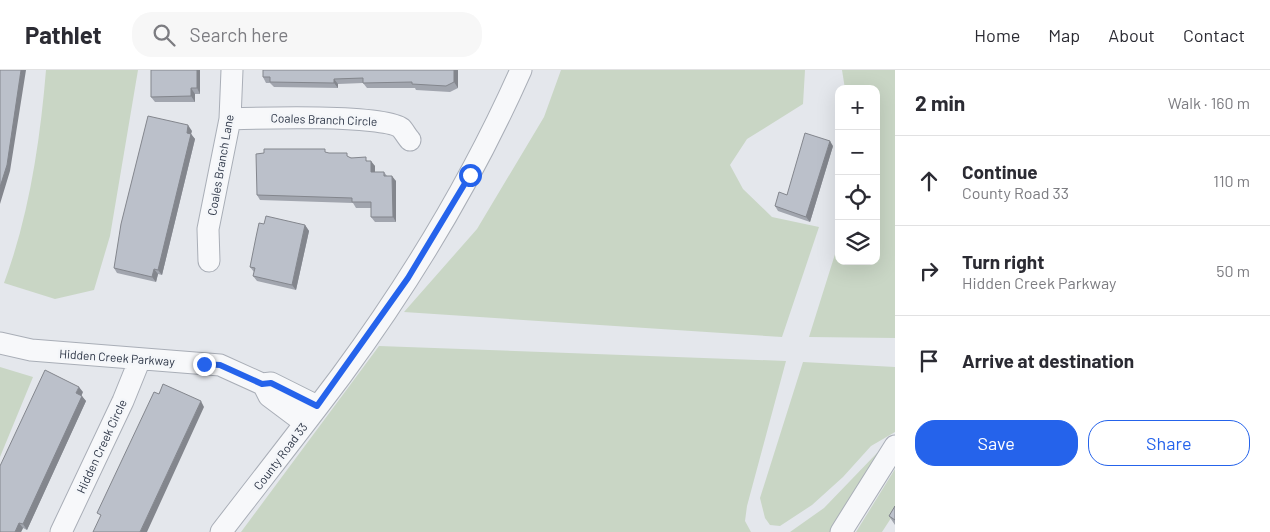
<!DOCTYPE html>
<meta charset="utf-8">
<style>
body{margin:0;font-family:Barlow,sans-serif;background:#f7f7f7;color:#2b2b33}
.controls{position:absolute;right:15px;top:15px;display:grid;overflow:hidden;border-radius:10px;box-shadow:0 5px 20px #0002}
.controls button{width:45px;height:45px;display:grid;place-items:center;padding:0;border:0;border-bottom:1px solid #e1e1e2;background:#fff;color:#2b2b33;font:25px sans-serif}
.stop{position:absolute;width:15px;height:15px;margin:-11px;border:4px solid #2563eb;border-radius:50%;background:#fff}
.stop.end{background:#2563eb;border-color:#fff;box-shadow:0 1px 5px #0008}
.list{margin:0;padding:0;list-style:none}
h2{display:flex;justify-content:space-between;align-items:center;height:65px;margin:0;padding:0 20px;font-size:21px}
h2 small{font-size:16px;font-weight:400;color:#7c7c81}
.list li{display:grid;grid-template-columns:32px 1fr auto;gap:15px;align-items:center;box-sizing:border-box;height:90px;padding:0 20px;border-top:1px solid #e1e1e2}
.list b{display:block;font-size:19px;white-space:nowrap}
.list p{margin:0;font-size:16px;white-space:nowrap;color:#7c7c81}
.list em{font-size:16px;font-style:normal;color:#7c7c81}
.actions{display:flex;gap:10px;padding:15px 20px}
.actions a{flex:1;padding:11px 0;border:1px solid #2563eb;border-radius:20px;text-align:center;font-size:18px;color:#2563eb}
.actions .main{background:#2563eb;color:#fff}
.icon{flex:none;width:28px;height:28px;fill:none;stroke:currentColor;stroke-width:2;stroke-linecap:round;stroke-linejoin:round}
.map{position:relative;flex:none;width:895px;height:462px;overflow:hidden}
header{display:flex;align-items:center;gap:30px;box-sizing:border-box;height:70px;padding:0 25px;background:#fff;border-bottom:1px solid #e1e1e2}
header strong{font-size:24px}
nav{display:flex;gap:28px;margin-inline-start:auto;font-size:18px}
.search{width:350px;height:45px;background:#f7f7f7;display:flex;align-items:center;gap:12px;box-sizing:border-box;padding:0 18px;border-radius:20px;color:#7c7c81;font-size:19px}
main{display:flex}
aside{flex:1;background:#fff}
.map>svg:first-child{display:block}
</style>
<header>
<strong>Pathlet</strong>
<div class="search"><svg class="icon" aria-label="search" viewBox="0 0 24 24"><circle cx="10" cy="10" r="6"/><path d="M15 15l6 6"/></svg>Search here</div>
<nav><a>Home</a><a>Map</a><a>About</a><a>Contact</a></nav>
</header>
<main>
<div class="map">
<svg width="895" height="462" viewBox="0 0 895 462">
<rect width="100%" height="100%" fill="#e4e7ec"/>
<!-- green -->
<path fill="#c9d6c5" d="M 46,0 L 138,0 L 110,166 L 94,220 L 55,229 L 4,213 C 29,146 40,72 46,0 Z
M 561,0 L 805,0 L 803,34 L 747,69 L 730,95 L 743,119 L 772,147 L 819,157 L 782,267 L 404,242 L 477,159 L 544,47 Z
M 842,0 L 895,0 L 895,268 L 809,267 L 836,181 L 839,159 L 839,191 L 876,191 L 876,19 L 845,19 Z
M 379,276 L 786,291 L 747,436 L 745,451 L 751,462 L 241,462 Z
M 803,292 L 895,297 L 895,362 L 871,376 L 843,407 L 812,435 L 780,456 L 770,455 L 765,448 L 760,428 Z
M 0,297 L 33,307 L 0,387 Z
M 883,380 L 836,462 L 790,462 L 824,438 L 877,383 Z
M 895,399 L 895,442 L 882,462 L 856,462 Z"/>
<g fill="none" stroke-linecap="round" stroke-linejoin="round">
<!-- minor casing -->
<g stroke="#a9aeb7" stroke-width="23">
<path id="minor" d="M 230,49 C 257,48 384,44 401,58 C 404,61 407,67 410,70
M 209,191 L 208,159 L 230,49 L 232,0
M 0,273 L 31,280 L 220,295 L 262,314 L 271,313 L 317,336
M 265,318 L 269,326 L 305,353
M 61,462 L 123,331 L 140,289
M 221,462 C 261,410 302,358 341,306 C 411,211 473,108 521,0
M 841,462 L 895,376"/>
</g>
<!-- minor -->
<use href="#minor" stroke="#f7f8fa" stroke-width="21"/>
</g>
<!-- wall -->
<path fill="#a1a5ae" d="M 151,0 L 200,0 L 200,24 L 195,24 L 195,32 L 155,32 L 151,27 Z
M 263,0 L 458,0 L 458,18 L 450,22 L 416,20 L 415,18 L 367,18 L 363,13 L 338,14 L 338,18 L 274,17 L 270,13 L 266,13 L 263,7 Z
M 192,61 L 191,64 L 195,69 L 162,205 L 158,204 L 156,212 L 117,203 L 114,198 Z
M 833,76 L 810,152 L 778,141 L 775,136 L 787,125 Z
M 328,83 L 368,91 L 375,96 L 375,102 L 384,102 L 387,106 L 396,111 L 396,152 L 375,152 L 371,147 L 371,138 L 356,138 L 353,133 L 260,130 L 257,125 Z
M 264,154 L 305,155 L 309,161 L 296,220 L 257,211 L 253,206 L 254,202 L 250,197 Z
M 83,322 L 81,326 L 86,331 L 27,460 L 23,458 L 21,462 L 0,462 Z
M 895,436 L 895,455 L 889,446 Z"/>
<!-- shaded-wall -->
<path fill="#83868d" d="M 21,0 L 26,0 L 10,101 L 0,134 L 0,117 Z
M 197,0 L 200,0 L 200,24 L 197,18 Z
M 454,0 L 458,0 L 458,18 L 454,12 Z
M 334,9 L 338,14 L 338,18 L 334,13 Z
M 191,18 L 195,24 L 195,32 L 191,26 Z
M 188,55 L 192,61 L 191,64 L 195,69 L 162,205 L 158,200 Z
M 830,71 L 833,76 L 810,152 L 806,147 Z
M 371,91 L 375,96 L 375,107 L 371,102 Z
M 392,106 L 396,111 L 396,152 L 393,147 Z
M 305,155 L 309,161 L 296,220 L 292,215 Z
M 154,199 L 158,204 L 156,212 L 152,207 Z
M 79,317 L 83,322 L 80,329 L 76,323 Z
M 82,326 L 86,331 L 27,460 L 23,454 Z
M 201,331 L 204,337 L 147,462 L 140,462 Z
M 19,453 L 23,458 L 21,462 L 15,462 Z"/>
<!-- building -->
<path fill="#bbc0ca" stroke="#83868d" d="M 0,0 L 21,0 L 7,95 L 0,117 Z
M 151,0 L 197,0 L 197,18 L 191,18 L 191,26 L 151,27 Z
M 263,0 L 454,0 L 454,12 L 446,16 L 412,14 L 412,12 L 363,13 L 363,8 L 334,9 L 334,13 L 270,12 L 270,7 L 263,7 Z
M 148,46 L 188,55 L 187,63 L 191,64 L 158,200 L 154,199 L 152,207 L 114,198 L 121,154 Z
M 805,63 L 830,71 L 806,147 L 775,136 L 779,122 L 787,125 Z
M 264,79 L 325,79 L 325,82 L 329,83 L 347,83 L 347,86 L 351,88 L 366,87 L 366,91 L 371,91 L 371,102 L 384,102 L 384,106 L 392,106 L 393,147 L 371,147 L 371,132 L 352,132 L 352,128 L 257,125 L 256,84 L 264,83 Z
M 266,146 L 305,155 L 292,215 L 253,206 L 255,198 L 250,197 L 256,167 L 259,153 L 264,154 Z
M 45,300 L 79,317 L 76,323 L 82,326 L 23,454 L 19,453 L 15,462 L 0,462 L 0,396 Z
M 163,314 L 201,331 L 140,462 L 93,462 L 101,445 L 97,443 L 154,322 L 159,324 Z
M 895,436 L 895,450 L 889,446 Z"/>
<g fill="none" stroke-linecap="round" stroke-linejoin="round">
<!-- route -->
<path stroke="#2563eb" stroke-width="6" d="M 204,294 L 220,295 L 262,314 L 271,313 L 317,336 L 408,208 L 470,105"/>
</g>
<g text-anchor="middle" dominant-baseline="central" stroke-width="5" stroke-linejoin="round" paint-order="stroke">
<!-- street labels -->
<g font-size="12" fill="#2b3445" stroke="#f4f6f9">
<text transform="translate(324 49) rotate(2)">Coales Branch Circle</text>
<text transform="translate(220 95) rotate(-80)">Coales Branch Lane</text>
<text transform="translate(117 287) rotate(4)">Hidden Creek Parkway</text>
<text transform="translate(101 376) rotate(-65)">Hidden Creek Circle</text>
<text transform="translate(280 386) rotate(-53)">County Road 33</text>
</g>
</g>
</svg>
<div class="controls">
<button>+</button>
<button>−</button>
<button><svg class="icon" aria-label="locate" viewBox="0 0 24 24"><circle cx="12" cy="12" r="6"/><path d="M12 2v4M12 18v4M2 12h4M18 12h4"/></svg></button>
<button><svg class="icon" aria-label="layers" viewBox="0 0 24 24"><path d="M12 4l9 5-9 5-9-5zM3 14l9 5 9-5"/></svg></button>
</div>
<div class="stop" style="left:470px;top:105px"></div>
<div class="stop end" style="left:204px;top:294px"></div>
</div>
<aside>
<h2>2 min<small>Walk · 160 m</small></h2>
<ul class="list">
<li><svg class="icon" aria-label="ahead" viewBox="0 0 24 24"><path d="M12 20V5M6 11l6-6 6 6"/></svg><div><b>Continue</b><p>County Road 33</p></div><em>110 m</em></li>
<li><svg class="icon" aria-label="right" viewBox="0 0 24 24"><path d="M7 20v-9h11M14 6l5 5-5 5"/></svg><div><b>Turn right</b><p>Hidden Creek Parkway</p></div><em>50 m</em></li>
<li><svg class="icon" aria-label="arrive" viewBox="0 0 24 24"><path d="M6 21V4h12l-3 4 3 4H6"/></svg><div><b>Arrive at destination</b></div></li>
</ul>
<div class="actions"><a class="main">Save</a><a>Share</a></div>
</aside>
</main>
